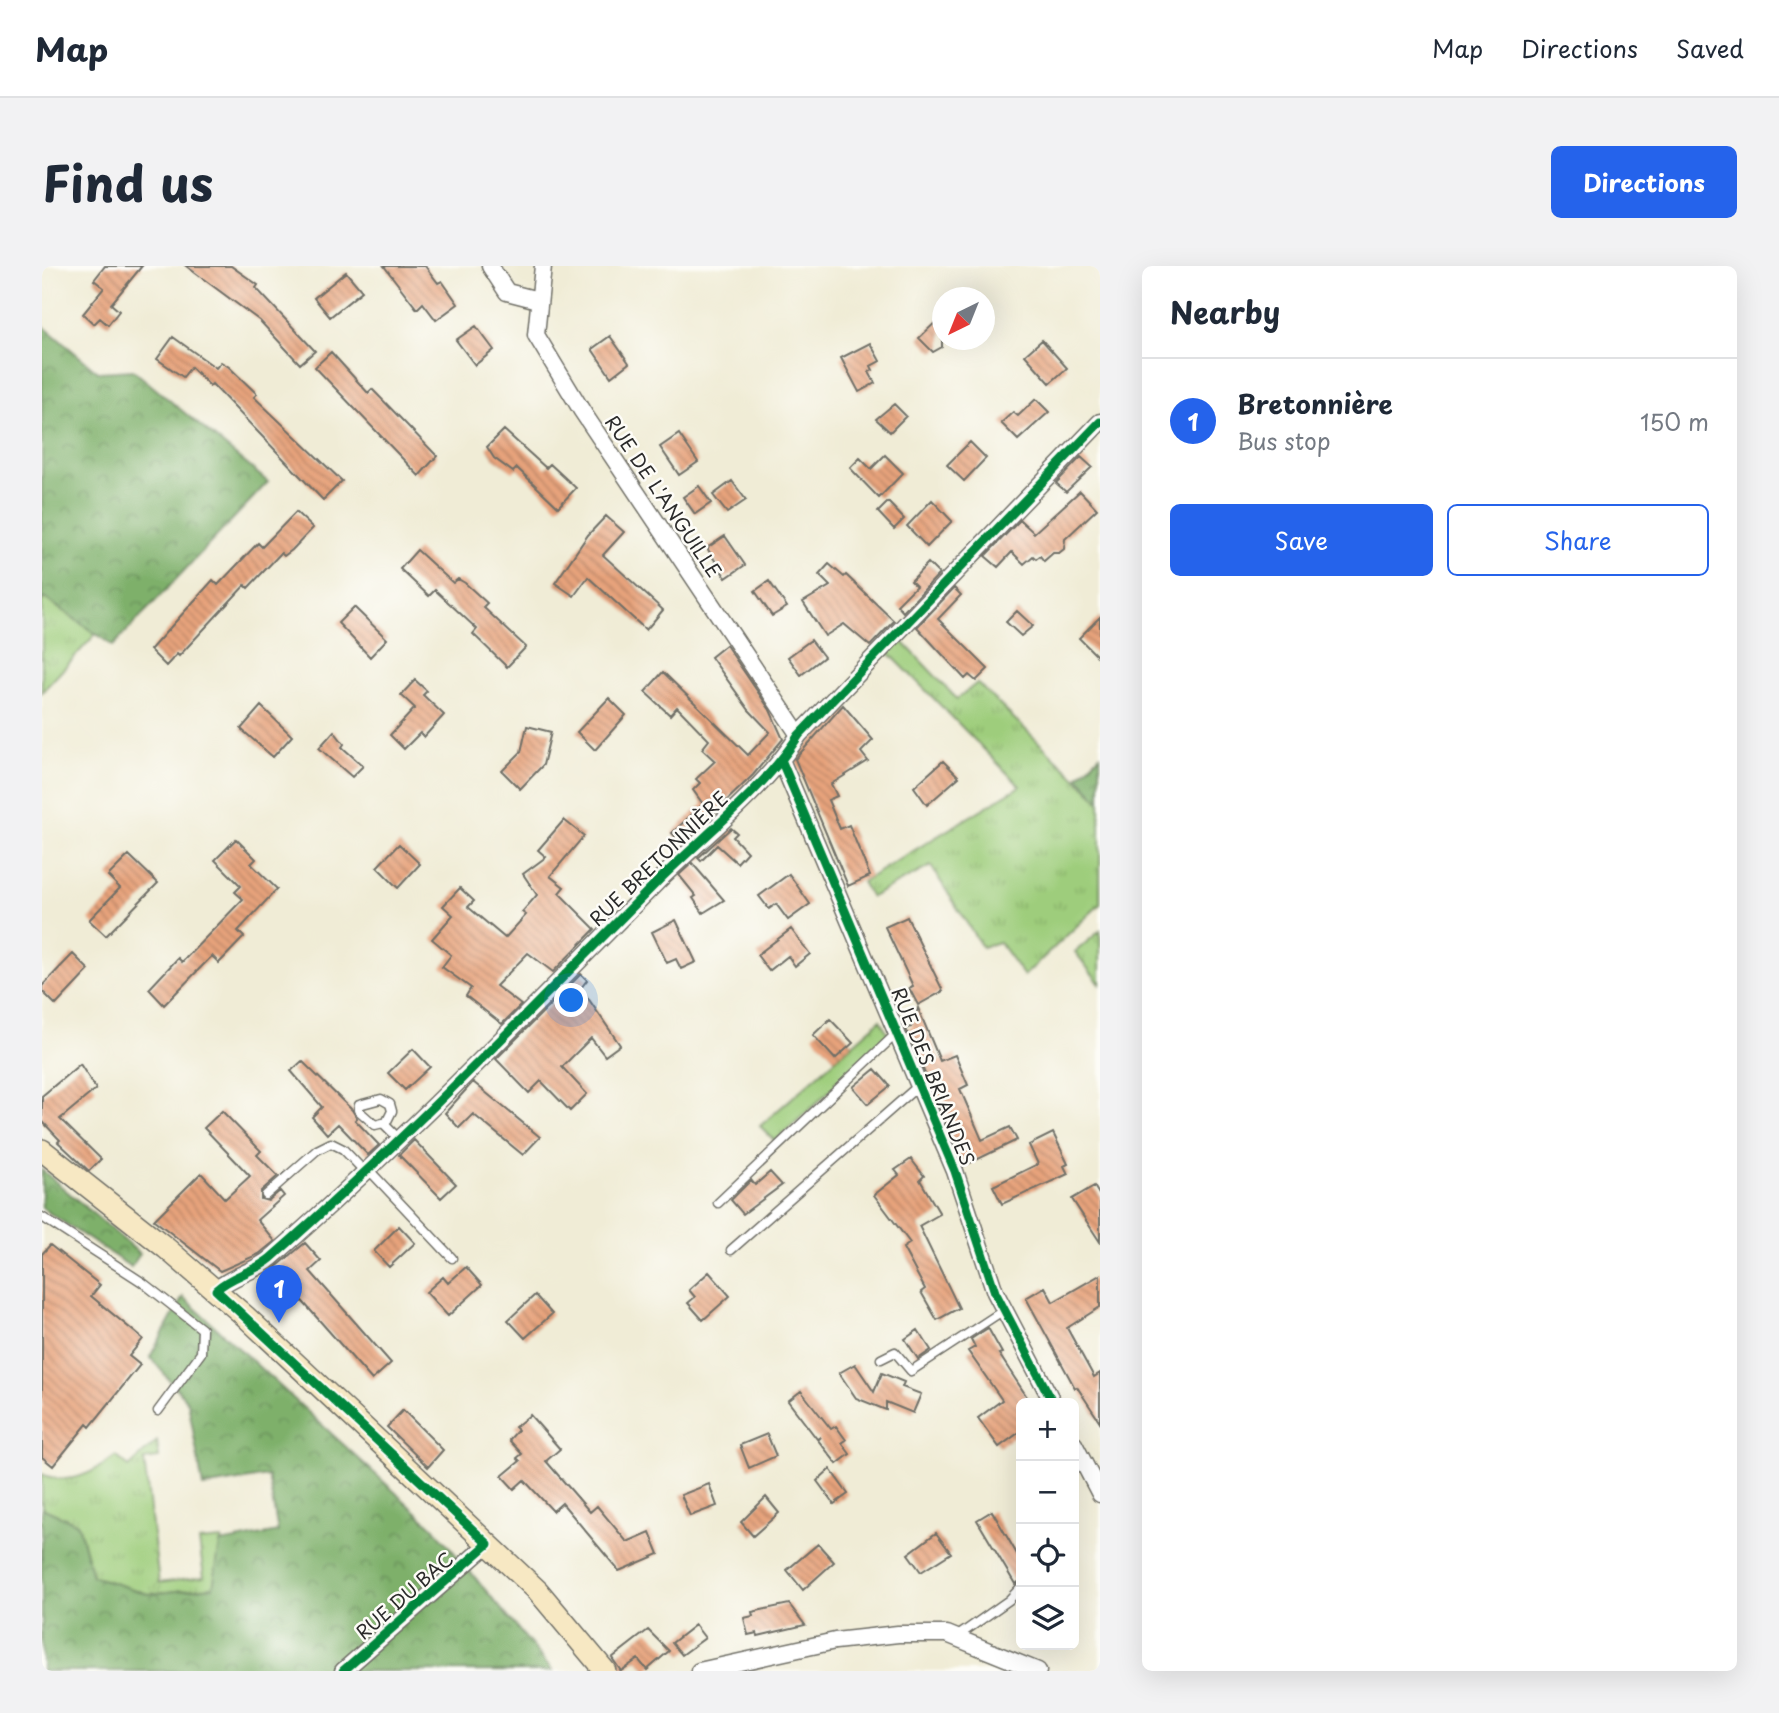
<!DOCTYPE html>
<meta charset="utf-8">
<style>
body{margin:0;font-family:"Playpen Sans",sans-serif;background:#f2f2f3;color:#1f2937}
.controls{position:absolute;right:21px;bottom:21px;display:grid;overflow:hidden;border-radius:10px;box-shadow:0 7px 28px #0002}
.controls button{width:63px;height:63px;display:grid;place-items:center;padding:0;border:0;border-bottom:2px solid #e0e1e3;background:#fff;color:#1f2937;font:35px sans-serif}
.compass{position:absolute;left:890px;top:21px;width:63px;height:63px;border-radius:50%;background:#fff;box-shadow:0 7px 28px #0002;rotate:223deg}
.you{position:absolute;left:530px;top:735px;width:24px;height:24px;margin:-18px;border:5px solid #fff;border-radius:50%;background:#1a73e8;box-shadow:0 0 0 10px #1a73e833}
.badge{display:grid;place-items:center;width:46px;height:46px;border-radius:50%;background:#2563eb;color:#fff;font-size:23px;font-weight:700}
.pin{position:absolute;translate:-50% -58px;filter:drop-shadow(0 2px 4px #0008)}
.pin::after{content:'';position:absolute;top:37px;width:24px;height:21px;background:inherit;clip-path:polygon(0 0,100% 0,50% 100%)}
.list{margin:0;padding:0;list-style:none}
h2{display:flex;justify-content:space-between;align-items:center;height:91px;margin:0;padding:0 28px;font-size:30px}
h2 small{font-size:23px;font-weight:400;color:#747a83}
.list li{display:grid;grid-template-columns:46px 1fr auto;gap:21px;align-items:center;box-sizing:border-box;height:126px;padding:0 28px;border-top:2px solid #e0e1e3}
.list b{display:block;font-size:26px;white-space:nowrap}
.list p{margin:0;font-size:23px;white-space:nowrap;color:#747a83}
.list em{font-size:23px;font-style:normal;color:#747a83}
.actions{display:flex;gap:14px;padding:21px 28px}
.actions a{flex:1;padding:16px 0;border:2px solid #2563eb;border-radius:10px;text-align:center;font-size:24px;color:#2563eb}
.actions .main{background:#2563eb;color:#fff}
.icon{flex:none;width:38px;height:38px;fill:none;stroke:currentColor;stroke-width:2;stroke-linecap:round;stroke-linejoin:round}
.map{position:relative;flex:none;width:1058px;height:1405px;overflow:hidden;border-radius:10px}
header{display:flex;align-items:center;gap:42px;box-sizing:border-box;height:98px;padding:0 35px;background:#fff;border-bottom:2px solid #e0e1e3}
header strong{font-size:33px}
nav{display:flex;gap:38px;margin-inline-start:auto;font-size:24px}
.intro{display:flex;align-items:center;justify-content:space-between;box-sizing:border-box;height:168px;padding:0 42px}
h1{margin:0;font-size:49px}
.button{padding:18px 32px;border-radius:10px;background:#2563eb;color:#fff;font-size:24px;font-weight:700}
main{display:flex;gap:42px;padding:0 42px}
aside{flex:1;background:#fff;border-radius:10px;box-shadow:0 7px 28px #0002}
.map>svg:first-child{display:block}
</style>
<header>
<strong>Map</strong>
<nav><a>Map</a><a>Directions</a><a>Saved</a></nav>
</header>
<div class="intro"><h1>Find us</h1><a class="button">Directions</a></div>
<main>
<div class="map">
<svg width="1058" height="1405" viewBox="0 0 1058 1405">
<defs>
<pattern id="grass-tufts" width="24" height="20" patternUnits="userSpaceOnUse" patternTransform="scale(1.75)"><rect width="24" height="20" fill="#9ecd7b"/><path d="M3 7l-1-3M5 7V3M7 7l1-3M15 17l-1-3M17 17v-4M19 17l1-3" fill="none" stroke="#88b06a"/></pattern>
<pattern id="forest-crowns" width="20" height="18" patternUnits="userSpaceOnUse" patternTransform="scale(1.75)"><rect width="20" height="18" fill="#7eb06b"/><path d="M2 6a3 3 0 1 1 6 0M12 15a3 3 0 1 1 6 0" fill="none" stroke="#678f58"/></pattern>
<pattern id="building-back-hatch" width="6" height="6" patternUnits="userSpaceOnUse" patternTransform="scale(1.75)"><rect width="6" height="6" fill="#e7a37c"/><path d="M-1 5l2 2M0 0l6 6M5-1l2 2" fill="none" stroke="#bb8566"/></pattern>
</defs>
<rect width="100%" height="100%" fill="#fdfcf7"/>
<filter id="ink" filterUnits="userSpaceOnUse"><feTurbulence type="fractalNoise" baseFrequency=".0143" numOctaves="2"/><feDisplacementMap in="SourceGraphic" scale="14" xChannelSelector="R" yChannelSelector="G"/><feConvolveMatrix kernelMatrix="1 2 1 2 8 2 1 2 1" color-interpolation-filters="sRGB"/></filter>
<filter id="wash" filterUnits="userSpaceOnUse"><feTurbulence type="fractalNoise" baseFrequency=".00686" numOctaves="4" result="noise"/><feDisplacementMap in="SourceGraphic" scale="28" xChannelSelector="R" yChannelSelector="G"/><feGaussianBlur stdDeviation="1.57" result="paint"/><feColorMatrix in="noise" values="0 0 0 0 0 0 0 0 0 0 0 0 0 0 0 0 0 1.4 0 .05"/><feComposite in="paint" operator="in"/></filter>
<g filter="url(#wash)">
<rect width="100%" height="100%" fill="#f0ecd6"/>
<!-- grass -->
<path fill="url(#grass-tufts)" stroke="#647c53" stroke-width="2" d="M 2,332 L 54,368 L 0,426 L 0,335 Z
M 860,375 L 915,433 L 935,417 L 1058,535 L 1058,638 L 982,710 L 957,676 L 940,681 L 889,600 L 829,631 L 820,616 L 978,520 L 846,386 Z
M 1058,665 L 1058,718 L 1033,686 Z
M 838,754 L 848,770 L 733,875 L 718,860 Z
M 115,1175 L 117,1192 L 102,1194 L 117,1317 L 162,1311 L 157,1275 L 180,1273 L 171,1321 L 106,1328 L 50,1310 L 36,1258 L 0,1242 L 0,1208 C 26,1221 53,1206 74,1190 L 87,1201 Z"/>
<!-- forest -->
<path fill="url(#forest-crowns)" stroke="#546e4b" stroke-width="2" d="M 0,59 L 56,106 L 91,104 L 226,216 L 71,380 L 3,332 L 0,335 Z
M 1058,489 L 1058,535 L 1036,511 Z
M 0,904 L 98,988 L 89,1001 L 0,942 Z
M 141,1031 L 391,1261 L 511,1405 L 0,1405 L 0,1242 L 36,1258 L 50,1310 L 106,1328 L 171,1321 L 178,1277 L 236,1266 L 226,1210 L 161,1221 L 146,1136 L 108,1091 Z"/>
<g id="blocks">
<!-- building -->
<path fill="url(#building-back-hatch)" d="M 63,0 L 100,0 L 69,38 L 77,45 L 66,59 L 58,52 L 52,58 L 41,48 L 62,22 L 52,14 Z
M 144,0 L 189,0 L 216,19 L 214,22 L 273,85 L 258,98 L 218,55 Z
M 342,0 L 383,0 L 396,17 L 400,15 L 416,38 L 394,54 L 381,37 L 375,43 Z
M 304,6 L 320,25 L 288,51 L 272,32 Z
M 900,50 L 900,81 L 891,86 L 877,72 Z
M 434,60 L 452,84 L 433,99 L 414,74 Z
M 568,70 L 587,97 L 569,111 L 550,83 Z
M 131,71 L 174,102 L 179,96 L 187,101 L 215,128 L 212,131 L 300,215 L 281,234 L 170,118 L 168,120 L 149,101 L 141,111 L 115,93 Z
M 1000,74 L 1025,102 L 1008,117 L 983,89 Z
M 828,77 L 838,95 L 829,100 L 831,104 L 827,106 L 833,117 L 817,126 L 799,92 Z
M 289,86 L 326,127 L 330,123 L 395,190 L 377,210 L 273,101 Z
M 994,133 L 1007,146 L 976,174 L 959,157 L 971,146 L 976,150 Z
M 852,138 L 864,150 L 848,166 L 834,153 Z
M 462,164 L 504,202 L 508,198 L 534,222 L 516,241 L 475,202 L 471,206 L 452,192 L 445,181 Z
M 637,168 L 656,196 L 637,209 L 618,181 Z
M 928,176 L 944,192 L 922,215 L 905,199 Z
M 843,189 L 861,207 L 837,232 L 808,202 L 818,192 L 829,203 Z
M 1039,191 L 1050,201 L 1024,226 L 1014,217 Z
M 690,215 L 704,234 L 685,247 L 671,229 Z
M 657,220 L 669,237 L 653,248 L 641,231 Z
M 1038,225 L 1055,243 L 1023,273 L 1022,283 L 1017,287 L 1011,287 L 1002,295 L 998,290 L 994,293 L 991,290 L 982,298 L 970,286 L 956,301 L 943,290 L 978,254 L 992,267 Z
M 890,234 L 910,255 L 885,281 L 865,260 Z
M 846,236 L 862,253 L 852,263 L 836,246 Z
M 254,246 L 271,262 L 250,284 L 242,290 L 239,287 L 206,322 L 203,319 L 137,390 L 135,388 L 124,400 L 108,384 L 171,314 L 176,319 L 216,277 L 220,281 Z
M 564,250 L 582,266 L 561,289 L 621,344 L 604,364 L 546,311 L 532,330 L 513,317 L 546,269 Z
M 683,270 L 703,299 L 684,312 L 665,282 Z
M 375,284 L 411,317 L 416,313 L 423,317 L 445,337 L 441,341 L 484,381 L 465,401 L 431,368 L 435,363 L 393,324 L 387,330 L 358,303 Z
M 886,297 L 897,308 L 861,346 L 855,339 L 874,320 L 869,315 Z
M 787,298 L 802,311 L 804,309 L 852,355 L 828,380 L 802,358 L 783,370 L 761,336 L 788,320 L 777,309 Z
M 727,315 L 745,341 L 730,350 L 713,325 Z
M 912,322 L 919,329 L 896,353 L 946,403 L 934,415 L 927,409 L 923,413 L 875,361 Z
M 312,341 L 345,373 L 328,391 L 296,357 Z
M 975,345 L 991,360 L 979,370 L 964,356 Z
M 1058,351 L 1058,393 L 1037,372 Z
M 769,374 L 782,391 L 759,409 L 746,391 Z
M 684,379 L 728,444 L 741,473 L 711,509 L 640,578 L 630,567 L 661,538 L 651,524 L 658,517 L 654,513 L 673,495 L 660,483 L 667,474 L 635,441 L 628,449 L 603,426 L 621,406 L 706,489 L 728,466 L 707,444 L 669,391 Z
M 373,414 L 385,425 L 381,429 L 402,449 L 382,471 L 378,467 L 362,483 L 348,469 L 373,442 L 359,429 Z
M 567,432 L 584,449 L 553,484 L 535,466 Z
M 801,439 L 831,474 L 819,486 L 826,495 L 789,518 L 795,530 L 786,534 L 798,563 L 807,559 L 828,610 L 806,620 L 753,493 Z
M 219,440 L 250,470 L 231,491 L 199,463 Z
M 485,460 L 509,466 L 501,499 L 478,523 L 460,505 L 479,486 Z
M 292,465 L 302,478 L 300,481 L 321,500 L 310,511 L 277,482 Z
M 901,495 L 917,511 L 885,539 L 872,521 Z
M 522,554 L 542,570 L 508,610 L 522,621 L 517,627 L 553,663 L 511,706 L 486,687 L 454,720 L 479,739 L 460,758 L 424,730 L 429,722 L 400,701 L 409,689 L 390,673 L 411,649 L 401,640 L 418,622 L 432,635 L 426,641 L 463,672 L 484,649 L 480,646 L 495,629 L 481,608 L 504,591 L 496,584 Z
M 689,562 L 695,567 L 691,571 L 705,586 L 695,597 L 675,579 L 659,595 L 656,592 Z
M 194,573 L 214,593 L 209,598 L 235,623 L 196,665 L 202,671 L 177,697 L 170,690 L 122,739 L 107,723 L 136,692 L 140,696 L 201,633 L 193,626 L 199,620 L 173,594 Z
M 357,578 L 378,598 L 356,622 L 335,601 Z
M 87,589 L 116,617 L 64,670 L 47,654 L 78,622 L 66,610 Z
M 650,597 L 682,634 L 661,647 L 651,632 L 654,630 L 637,609 Z
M 747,608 L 768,638 L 746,654 L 734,638 L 727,643 L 717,630 Z
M 865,651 L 901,725 L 876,739 L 867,722 L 871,720 L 843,661 Z
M 634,654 L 654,696 L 639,703 L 634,693 L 625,697 L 610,666 Z
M 749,663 L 768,688 L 753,700 L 746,690 L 727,705 L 715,689 Z
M 31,688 L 47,704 L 14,739 L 0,725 L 0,720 Z
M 539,708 L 545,714 L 539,722 L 578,779 L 563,790 L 549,772 L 520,801 L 545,828 L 528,845 L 499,815 L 487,827 L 454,793 Z
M 876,742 L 898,795 L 913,789 L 926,819 L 918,823 L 940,874 L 968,861 L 975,874 L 922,900 L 864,763 L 869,761 Z
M 788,753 L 811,777 L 793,793 L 771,769 Z
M 371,783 L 388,801 L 363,824 L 346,807 Z
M 260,795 L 310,844 L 315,852 L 313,854 L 337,879 L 326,889 L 296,858 L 285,868 L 270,851 L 280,841 L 249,805 Z
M 38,798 L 54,823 L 18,853 L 59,893 L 47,905 L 16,876 L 18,874 L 0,855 L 0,830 Z
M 833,803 L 848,820 L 826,838 L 811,821 Z
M 431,816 L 498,871 L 481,889 L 431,848 L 417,862 L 403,847 Z
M 180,845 L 219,885 L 215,889 L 236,910 L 219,925 L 219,933 L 226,935 L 238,925 L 242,930 L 215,954 L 233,975 L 217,988 L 178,1005 L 112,954 L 159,907 L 183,933 L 208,910 L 162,862 Z
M 1011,867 L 1026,898 L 1022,900 L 1026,908 L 960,938 L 951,920 L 996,898 L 987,879 Z
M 372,874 L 414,918 L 399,932 L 357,889 Z
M 869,893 L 882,910 L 878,914 L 898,948 L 877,960 L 917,1042 L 895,1054 L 879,1026 L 883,1023 L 861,982 L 868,977 L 832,929 L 857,909 L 853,904 Z
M 728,906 L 740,919 L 701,948 L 689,934 L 709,914 L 713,919 Z
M 1052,920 L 1058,930 L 1058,976 L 1030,933 Z
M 357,960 L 373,977 L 347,1001 L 332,985 Z
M 263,977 L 279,995 L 268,1005 L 349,1097 L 330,1114 L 232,1003 Z
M 8,979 L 58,1019 L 49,1030 L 101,1073 L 87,1090 L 98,1099 L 48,1161 L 45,1158 L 11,1200 L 0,1191 L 0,988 Z
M 424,1001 L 440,1019 L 406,1050 L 384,1026 L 401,1011 L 406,1017 Z
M 667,1006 L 688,1030 L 661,1054 L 646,1037 L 653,1031 L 647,1024 Z
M 1058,1009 L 1058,1041 L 1025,1062 L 1052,1111 L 1058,1107 L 1058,1156 L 1035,1121 L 1033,1122 L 984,1032 L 1003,1021 L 1011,1036 Z
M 493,1029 L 510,1048 L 483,1072 L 466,1054 Z
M 946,1062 L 960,1087 L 957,1088 L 985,1131 L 979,1135 L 979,1165 L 957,1181 L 936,1152 L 960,1134 L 926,1085 L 933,1081 L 929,1073 Z
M 876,1064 L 889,1084 L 876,1093 L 863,1073 Z
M 813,1098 L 832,1126 L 840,1107 L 862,1116 L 860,1121 L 879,1128 L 871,1147 L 844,1136 L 844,1144 L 814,1132 L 797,1107 Z
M 759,1125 L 789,1163 L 794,1160 L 804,1174 L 800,1177 L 808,1188 L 795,1198 L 776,1174 L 779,1171 L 775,1173 L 746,1135 Z
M 361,1144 L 401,1184 L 386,1201 L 345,1161 Z
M 488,1149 L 518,1183 L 504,1195 L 548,1246 L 555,1240 L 585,1276 L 608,1266 L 617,1288 L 577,1305 L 520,1237 L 511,1245 L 482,1214 L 472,1223 L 460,1210 L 478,1195 L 475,1192 L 480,1188 L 467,1174 L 476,1164 L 473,1161 Z
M 725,1168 L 734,1190 L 707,1202 L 698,1179 Z
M 788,1203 L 806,1228 L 792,1238 L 775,1215 Z
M 667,1218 L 675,1240 L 648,1250 L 639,1229 Z
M 724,1231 L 737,1247 L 711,1270 L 699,1256 Z
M 950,1245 L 979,1295 L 979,1315 L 973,1318 L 935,1254 Z
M 894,1267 L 909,1287 L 879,1306 L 866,1288 Z
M 776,1278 L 792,1296 L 761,1324 L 745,1304 Z
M 747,1338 L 763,1359 L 716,1370 L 715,1367 L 706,1369 L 702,1352 L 711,1350 L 710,1346 Z
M 653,1359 L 663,1372 L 640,1389 L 630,1377 Z
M 606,1364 L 627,1385 L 605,1404 L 596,1393 L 579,1405 L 570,1392 Z"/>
</g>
</g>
<g filter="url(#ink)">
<use href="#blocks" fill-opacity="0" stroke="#706f67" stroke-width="2"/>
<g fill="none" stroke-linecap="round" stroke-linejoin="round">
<!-- service casing -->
<g stroke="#706f67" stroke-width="11">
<path id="service" d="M 343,859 L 350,845 L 348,838 L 339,833 L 317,839 L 316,844 L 333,859 L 341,857 L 358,874
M 326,903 L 410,992
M 224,929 L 275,884 L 289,877 L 301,883 L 323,906
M 676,937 L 855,767
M 0,951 L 100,1016 L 160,1063 L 159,1087 L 116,1145
M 689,984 L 876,820
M 839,1093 L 853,1086 L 869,1105 L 962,1044
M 913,1372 L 967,1334 L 979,1321"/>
</g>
<!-- minor casing -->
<g stroke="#706f67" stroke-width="19">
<path id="minor" d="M 448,0 L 465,26 L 496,34
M 501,0 L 494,69 L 540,145 L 757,469
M 740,496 L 913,905 L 953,1026 L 1011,1137
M 174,1024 C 190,1009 213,1006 229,992 C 363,874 487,745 613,618 C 661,570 720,526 757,469 L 1058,156
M 1032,1178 L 1058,1228
M 301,1405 L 446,1278
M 657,1405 L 793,1375 L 856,1368 L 905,1368 L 996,1405"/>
</g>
<!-- secondary casing -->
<g stroke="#706f67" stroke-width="24">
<path id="secondary" d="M 0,884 L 124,982 L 203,1050 L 496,1325 L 563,1405"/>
</g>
<!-- service -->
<use href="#service" stroke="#fff" stroke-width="8"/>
<!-- minor -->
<use href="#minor" stroke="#fff" stroke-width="16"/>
<!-- secondary -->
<use href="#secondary" stroke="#f7e8c3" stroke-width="21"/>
<!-- cycleway casing -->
<g stroke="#fdfcf7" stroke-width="13">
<path id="cycleway" d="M 740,496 L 913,905 L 953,1026 L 1011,1137
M 301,1405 L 446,1278 L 174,1024 C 190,1009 213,1006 229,992 C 363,874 487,745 613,618 C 661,570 720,526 757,469 L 1058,156"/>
</g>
<!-- cycleway -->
<use href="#cycleway" stroke="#00873e" stroke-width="9"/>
</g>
</g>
<g text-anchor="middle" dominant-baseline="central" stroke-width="5" stroke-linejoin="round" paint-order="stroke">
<!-- street labels -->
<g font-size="19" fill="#2b2b2b" stroke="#fdfcf7">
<text transform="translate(622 230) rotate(56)">RUE DE L'ANGUILLE</text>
<text transform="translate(616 592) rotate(-44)">RUE BRETONNIÈRE</text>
<text transform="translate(892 810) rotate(68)">RUE DES BRIANDES</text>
<text transform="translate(362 1329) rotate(-41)">RUE DU BAC</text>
</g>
</g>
</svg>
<div class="controls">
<button>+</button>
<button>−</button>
<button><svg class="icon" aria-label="locate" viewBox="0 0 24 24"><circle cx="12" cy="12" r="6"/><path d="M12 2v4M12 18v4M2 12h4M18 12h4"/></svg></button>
<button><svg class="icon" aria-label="layers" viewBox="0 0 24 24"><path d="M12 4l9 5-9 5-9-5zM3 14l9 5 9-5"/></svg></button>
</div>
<svg class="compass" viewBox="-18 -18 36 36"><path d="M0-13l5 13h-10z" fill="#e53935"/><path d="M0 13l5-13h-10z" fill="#747a83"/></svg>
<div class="you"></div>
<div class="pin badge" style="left:237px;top:1057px">1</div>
</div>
<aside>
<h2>Nearby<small></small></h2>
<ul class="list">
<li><span class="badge">1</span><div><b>Bretonnière</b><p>Bus stop</p></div><em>150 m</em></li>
</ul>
<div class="actions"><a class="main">Save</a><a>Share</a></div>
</aside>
</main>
